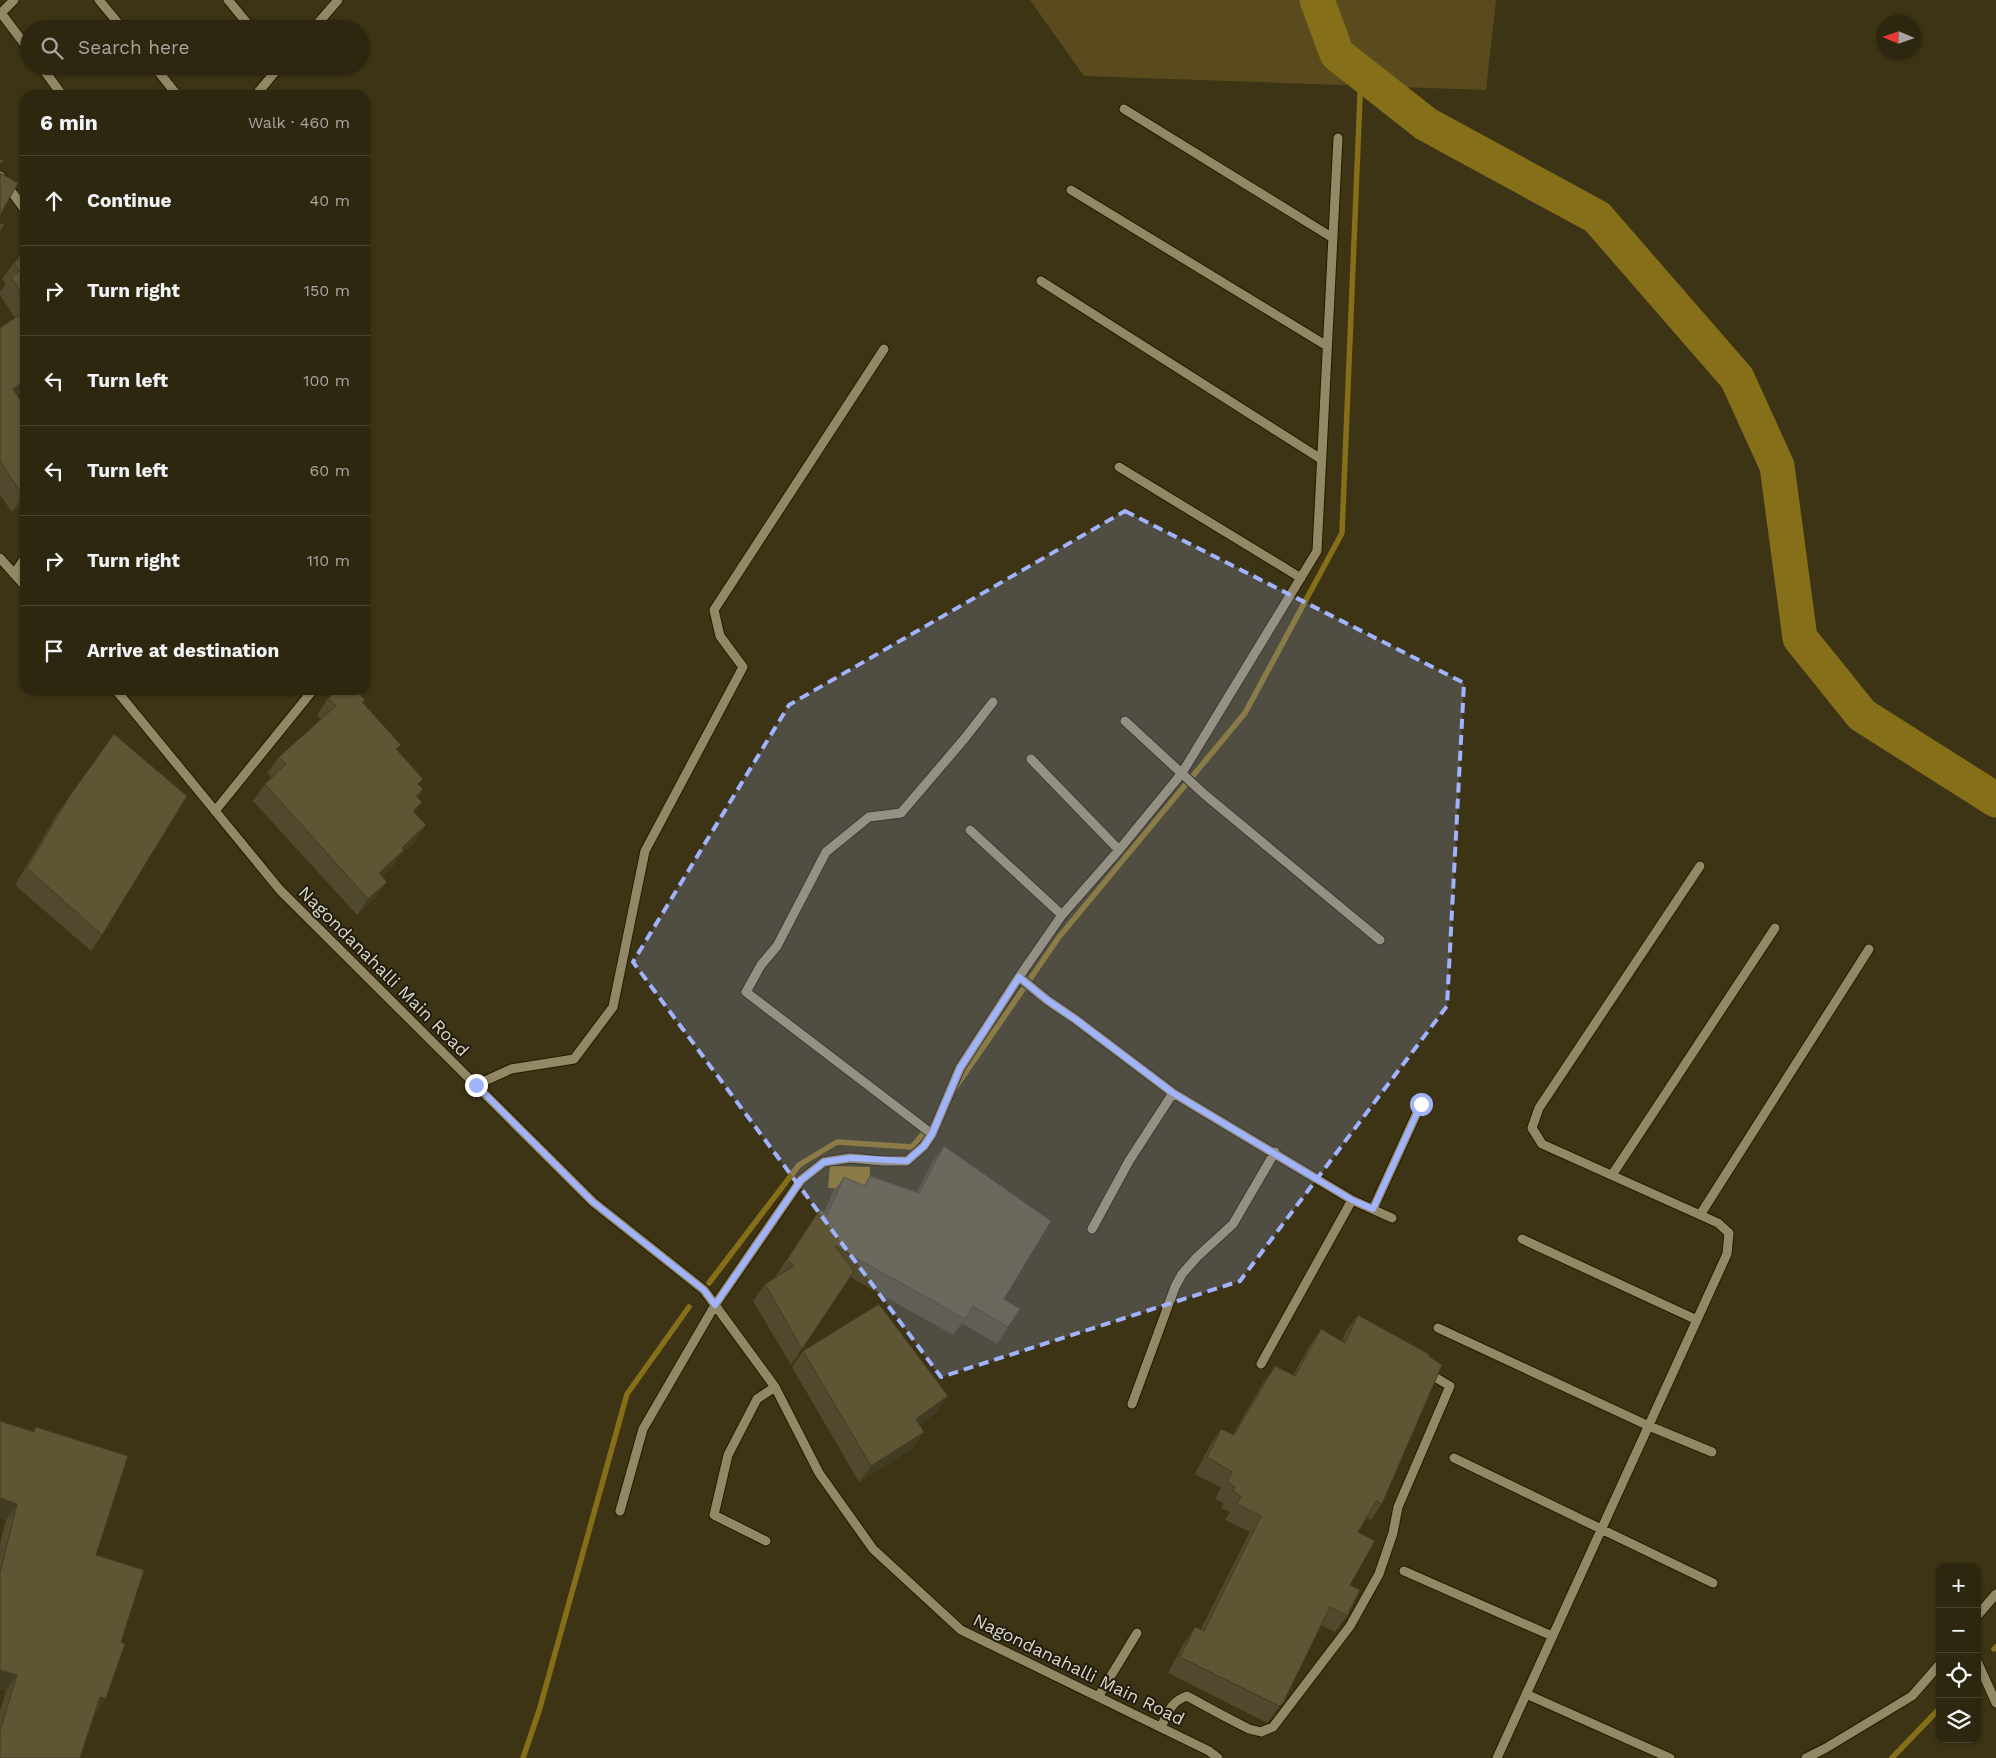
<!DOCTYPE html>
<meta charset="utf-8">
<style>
body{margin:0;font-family:"Work Sans",sans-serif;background:#362f19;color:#f1f3f6}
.controls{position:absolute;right:15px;bottom:15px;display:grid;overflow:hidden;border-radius:10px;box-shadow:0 1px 4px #0004}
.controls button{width:45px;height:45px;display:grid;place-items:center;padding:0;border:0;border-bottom:1px solid #494430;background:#2e2710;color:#f1f3f6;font:25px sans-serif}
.compass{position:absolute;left:1876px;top:15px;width:45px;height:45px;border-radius:50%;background:#2e2710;box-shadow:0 1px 4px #0004;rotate:272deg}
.stop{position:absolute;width:15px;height:15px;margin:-11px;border:4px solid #a1b3fd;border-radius:50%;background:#fff}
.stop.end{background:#a1b3fd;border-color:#fff;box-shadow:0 1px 5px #0008}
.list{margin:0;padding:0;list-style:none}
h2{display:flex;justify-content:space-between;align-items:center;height:65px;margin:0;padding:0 20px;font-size:21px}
h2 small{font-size:16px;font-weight:400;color:#a7a59f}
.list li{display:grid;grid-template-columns:32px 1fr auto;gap:15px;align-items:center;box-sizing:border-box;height:90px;padding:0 20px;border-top:1px solid #494430}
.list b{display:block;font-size:19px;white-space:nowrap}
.list em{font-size:16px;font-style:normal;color:#a7a59f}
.icon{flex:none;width:28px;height:28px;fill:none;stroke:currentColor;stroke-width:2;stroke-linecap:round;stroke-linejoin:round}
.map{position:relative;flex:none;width:1996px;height:1758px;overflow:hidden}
.search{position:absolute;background:#2e2710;box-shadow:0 1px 4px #0004;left:20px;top:20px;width:350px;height:55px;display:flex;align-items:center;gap:12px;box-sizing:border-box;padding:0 18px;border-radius:28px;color:#a7a59f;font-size:19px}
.panel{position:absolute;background:#2e2710;box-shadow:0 1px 4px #0004;left:20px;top:90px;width:350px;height:605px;border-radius:15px}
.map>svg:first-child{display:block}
</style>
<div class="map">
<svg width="1996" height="1758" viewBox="0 0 1996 1758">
<rect width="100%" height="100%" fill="#3d3415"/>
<!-- green -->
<path fill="#594b1d" d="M 1030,0 L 1496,0 L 1486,90 L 1084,76 Z"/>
<!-- water -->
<path fill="#866f19" d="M 830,1166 L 870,1167 L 869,1190 L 828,1188 Z"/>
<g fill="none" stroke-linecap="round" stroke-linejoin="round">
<!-- stream -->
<path stroke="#866f19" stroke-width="5.5" d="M 955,1088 L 1059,937 L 1245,713 L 1342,533 L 1361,72
M 709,1283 L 799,1165 L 837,1142 L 912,1147 L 922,1135
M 1994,1649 L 1996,1647
M 523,1758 L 539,1711 L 627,1394 L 689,1307
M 1892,1758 L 1940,1708"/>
<!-- river -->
<path stroke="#866f19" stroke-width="35" d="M 1317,0 L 1337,54 L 1426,124 L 1597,217 L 1737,378 L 1777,466 L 1800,638 L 1862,715 L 1996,800"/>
<!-- minor casing -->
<g stroke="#241b00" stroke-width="11">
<path id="minor" d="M 99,0 L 123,29
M 228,0 L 252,29
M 1,13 L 29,50
M 0,14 L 14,0
M 313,29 L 338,0
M 41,66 L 62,95
M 154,66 L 177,95
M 256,95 L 280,66
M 1124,109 L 1333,238
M 0,176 L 25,210
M 1071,190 L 1327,346
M 1041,281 L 1321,459
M 1119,467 L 1301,578
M 0,558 L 25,586
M 14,574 L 25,558
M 116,690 L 280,890 L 593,1202 L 704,1290 L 775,1387 L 819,1473 L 873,1549 L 961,1630 L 1209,1751 L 1218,1758
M 1125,721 L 1204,794 L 1380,940
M 1031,759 L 1119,850
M 215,811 L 313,690
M 970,830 L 1062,915
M 1019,977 L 1062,915 L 1119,850 L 1182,773 L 1317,551 L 1338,138
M 476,1085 L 511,1069 L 574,1059 L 613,1007 L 645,851 L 743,667 L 720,636 L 714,610 L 884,349
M 1173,1093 L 1352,1200 L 1261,1364
M 932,1134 L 746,992 L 761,965 L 777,946 L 826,852 L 869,817 L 901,813 L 965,738 L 993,702
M 1612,1175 L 1775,928
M 1352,1200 L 1392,1218
M 1373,1209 L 1421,1104
M 1700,1215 L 1869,949
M 1522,1239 L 1697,1320
M 1438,1328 L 1649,1426 L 1712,1452
M 1132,1404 L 1175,1287 L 1182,1274 L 1197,1257 L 1233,1224 L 1275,1152
M 1454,1458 L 1713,1583
M 620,1511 L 643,1429 L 715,1305 L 801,1180 L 824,1162 L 850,1158 L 883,1161 L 907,1161 L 924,1146 L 932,1134 L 960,1068 L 1019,977 L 1047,1000 L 1075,1019 L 1173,1093 L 1129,1161 L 1092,1229
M 766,1541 L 714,1515 L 728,1455 L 757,1399 L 775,1387
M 1404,1571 L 1552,1636
M 1977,1616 L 1996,1594
M 1977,1661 L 1996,1703
M 1526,1694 L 1670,1758
M 1098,1697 L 1137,1633
M 1161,1727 C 1168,1713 1171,1701 1187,1696 L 1220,1714 L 1249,1729 L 1261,1732 L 1273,1727 L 1350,1626 L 1379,1574 L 1393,1533 L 1398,1507 L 1450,1386 L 1428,1373
M 1497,1758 L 1727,1254 L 1729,1233 L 1718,1223 L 1542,1144 L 1532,1128 L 1539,1108 L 1700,866
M 1806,1758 L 1826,1748 L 1912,1696 L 1940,1664"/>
</g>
<!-- minor -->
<use href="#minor" stroke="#928866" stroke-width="9"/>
</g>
<!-- wall -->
<path fill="#51492e" d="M 25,248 L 25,389 L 17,395 L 25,407 L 25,503 L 12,512 L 0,495 L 0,328 L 15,318 L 0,295 L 0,292 L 6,284 L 2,279 Z
M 328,698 L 365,700 L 363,703 L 397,750 L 419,785 L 423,789 L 417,798 L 415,813 L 415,842 L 400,855 L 393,866 L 382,876 L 387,882 L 375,898 L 357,915 L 253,801 L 265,784 L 272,778 L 267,773 L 279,757 L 321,719 L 317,715 Z
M 114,734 L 102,935 L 91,951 L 15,885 L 57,814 Z
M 944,1146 L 1004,1299 L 1008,1327 L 997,1344 L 962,1323 L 953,1335 L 850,1277 L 791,1365 L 753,1301 L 765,1284 L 776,1277 L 775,1277 L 820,1209 L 824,1213 L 832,1193 L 844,1177 L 864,1186 L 870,1176 L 917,1192 L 932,1163 Z
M 1358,1315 L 1382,1504 L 1371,1520 L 1366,1518 L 1358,1532 L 1350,1585 L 1347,1616 L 1335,1632 L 1321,1625 L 1283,1703 L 1271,1719 L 1267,1723 L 1168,1673 L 1184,1643 L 1195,1627 L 1201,1629 L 1250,1532 L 1225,1520 L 1230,1512 L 1221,1508 L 1224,1504 L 1215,1499 L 1221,1488 L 1195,1474 L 1210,1445 L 1221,1429 L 1233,1434 L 1263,1383 L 1275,1366 L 1293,1375 L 1310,1345 L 1321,1329 L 1342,1341 L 1346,1331 Z
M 803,1351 L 937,1412 L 919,1425 L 912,1449 L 859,1482 L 792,1367 Z
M 0,1421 L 33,1431 L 36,1427 L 96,1555 L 121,1642 L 106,1698 L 95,1714 L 0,1758 L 0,1711 L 6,1691 L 0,1689 L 0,1544 L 6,1520 L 0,1518 Z"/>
<!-- shaded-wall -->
<path fill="#423c25" d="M 25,380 L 25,389 L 1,405 L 13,389 Z
M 25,495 L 25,503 L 12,512 L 23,496 Z
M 422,802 L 410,819 L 413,811 Z
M 426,825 L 415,842 L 400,855 L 393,866 L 367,890 L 379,873 L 402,848 Z
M 387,882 L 375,898 L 357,915 L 368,899 Z
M 948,1396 L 937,1412 L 905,1436 L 916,1419 Z
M 924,1432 L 912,1449 L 859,1482 L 871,1466 Z
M 0,1498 L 17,1504 L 6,1520 L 0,1518 Z
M 0,1670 L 17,1675 L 6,1691 L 0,1689 Z
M 100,1697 L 106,1698 L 95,1714 Z
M 1283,1703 L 1271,1719 L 1267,1723 L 1279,1706 Z"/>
<!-- building -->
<path fill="#5e5535" stroke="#423c25" d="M 0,159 L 3,160 L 0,165 Z
M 0,173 L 18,183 L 0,215 Z
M 0,223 L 4,225 L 0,231 Z
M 25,255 L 25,299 L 11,277 L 19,271 L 14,263 Z
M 25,311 L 25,380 L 13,389 L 25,407 L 25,495 L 23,496 L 0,461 L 0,328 Z
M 337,690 L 356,690 L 365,700 L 362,702 L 401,745 L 396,749 L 423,779 L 418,784 L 423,789 L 416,796 L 422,802 L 413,811 L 426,825 L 402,848 L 404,850 L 379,873 L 387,882 L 368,899 L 265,784 L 286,764 L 279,757 L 336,706 L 328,698 Z
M 114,734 L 187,796 L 102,935 L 27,868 L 69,797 Z
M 944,1146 L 1051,1221 L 1004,1299 L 1020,1309 L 1008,1327 L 973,1306 L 965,1319 L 835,1246 L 854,1271 L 802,1349 L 765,1284 L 794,1266 L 787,1260 L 820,1209 L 827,1215 L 844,1177 L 865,1186 L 870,1176 L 919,1193 Z
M 879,1304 L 948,1396 L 916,1419 L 924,1432 L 871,1466 L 803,1351 Z
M 1358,1315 L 1427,1353 L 1430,1357 L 1442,1365 L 1382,1504 L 1376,1501 L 1358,1532 L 1375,1541 L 1350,1585 L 1360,1590 L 1347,1616 L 1330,1607 L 1283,1703 L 1279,1706 L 1180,1657 L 1195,1627 L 1204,1631 L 1261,1516 L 1237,1504 L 1241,1496 L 1233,1491 L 1235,1487 L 1227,1482 L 1232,1472 L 1207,1457 L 1221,1429 L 1234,1435 L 1275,1366 L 1295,1376 L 1321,1329 L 1345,1343 Z
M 0,1421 L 34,1432 L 36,1427 L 128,1456 L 96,1555 L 144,1570 L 121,1642 L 125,1644 L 106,1698 L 100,1697 L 80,1758 L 0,1758 L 0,1731 L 17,1675 L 0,1670 L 0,1573 L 17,1504 L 0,1498 Z"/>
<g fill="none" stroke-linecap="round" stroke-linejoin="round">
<!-- route -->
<path stroke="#a1b3fd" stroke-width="6" d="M 476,1085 L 593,1202 L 704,1290 L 715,1305 L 801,1180 L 824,1162 L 850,1158 L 907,1161 L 924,1146 L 932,1134 L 960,1068 L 1019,977 L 1047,1000 L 1075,1019 L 1173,1093 L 1352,1200 L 1373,1209 L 1421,1104"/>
</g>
<!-- marked area -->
<path fill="#a1b3fd" fill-opacity="0.2" stroke="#a1b3fd" stroke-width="4" stroke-dasharray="10 6" stroke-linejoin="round" d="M 1125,511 L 1464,683 L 1447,1006 L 1240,1281 L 941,1377 L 633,962 L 789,705 Z"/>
<g text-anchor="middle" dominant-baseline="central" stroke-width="4" stroke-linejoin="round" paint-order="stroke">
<!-- street labels -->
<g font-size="18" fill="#dbd6c5" stroke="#201c0f">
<text transform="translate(384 971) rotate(45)">Nagondanahalli Main Road</text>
<text transform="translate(1079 1669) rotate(26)">Nagondanahalli Main Road</text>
</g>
</g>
</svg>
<div class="controls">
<button>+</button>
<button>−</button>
<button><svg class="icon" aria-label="locate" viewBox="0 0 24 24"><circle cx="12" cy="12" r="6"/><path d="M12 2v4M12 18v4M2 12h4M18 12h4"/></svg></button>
<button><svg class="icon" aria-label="layers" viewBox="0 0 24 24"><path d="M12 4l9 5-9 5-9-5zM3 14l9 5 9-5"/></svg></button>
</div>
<svg class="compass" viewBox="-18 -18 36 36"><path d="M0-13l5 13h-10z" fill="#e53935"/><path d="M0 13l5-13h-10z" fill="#a7a59f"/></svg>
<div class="stop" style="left:1421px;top:1104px"></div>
<div class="stop end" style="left:476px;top:1085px"></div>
<div class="search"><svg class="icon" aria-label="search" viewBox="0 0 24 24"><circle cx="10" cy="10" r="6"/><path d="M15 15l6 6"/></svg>Search here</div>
<section class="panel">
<h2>6 min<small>Walk · 460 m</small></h2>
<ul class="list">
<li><svg class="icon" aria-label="ahead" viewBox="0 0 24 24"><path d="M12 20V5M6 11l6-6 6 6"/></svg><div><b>Continue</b></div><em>40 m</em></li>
<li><svg class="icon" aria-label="right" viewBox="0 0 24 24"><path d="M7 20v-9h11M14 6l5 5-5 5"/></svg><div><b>Turn right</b></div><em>150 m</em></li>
<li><svg class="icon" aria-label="left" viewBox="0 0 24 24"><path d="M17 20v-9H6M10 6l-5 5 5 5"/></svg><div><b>Turn left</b></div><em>100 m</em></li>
<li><svg class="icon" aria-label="left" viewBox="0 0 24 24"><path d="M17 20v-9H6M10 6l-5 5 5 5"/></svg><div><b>Turn left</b></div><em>60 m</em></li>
<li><svg class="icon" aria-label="right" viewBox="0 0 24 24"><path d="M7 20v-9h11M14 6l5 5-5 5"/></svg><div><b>Turn right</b></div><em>110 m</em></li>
<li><svg class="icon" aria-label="arrive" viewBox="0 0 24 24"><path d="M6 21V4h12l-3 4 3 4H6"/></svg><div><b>Arrive at destination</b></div></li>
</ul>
</section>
</div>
